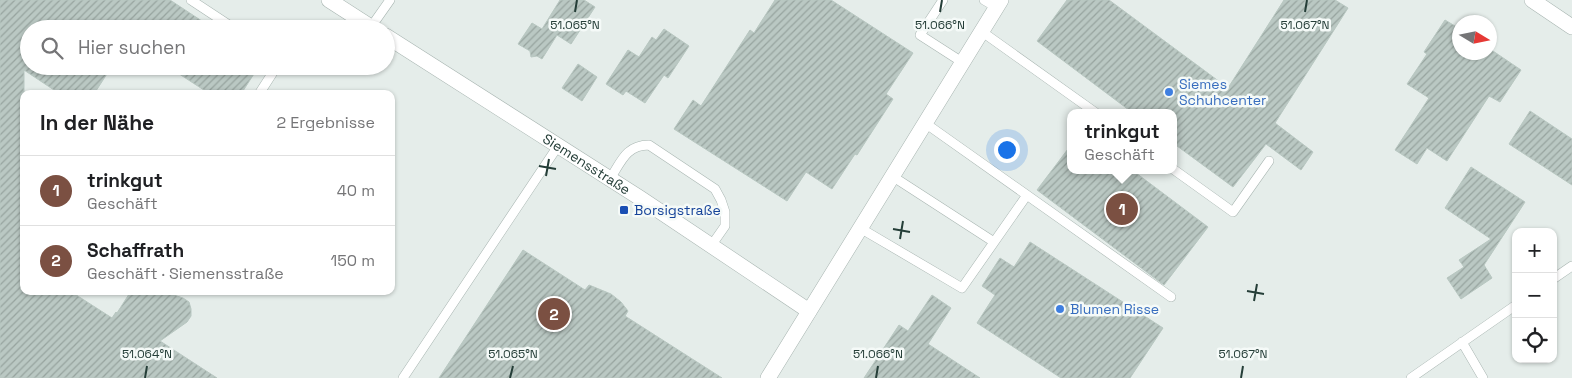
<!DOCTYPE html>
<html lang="de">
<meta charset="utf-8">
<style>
body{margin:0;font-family:"Space Grotesk",sans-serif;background:#f2f2f2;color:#202124}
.controls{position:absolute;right:15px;bottom:15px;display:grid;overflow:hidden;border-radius:10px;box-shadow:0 1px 4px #0004}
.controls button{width:45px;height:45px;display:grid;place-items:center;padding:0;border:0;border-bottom:1px solid #e0e0e0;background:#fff;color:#202124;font:25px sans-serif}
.compass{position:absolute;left:1452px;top:15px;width:45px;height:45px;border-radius:50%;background:#fff;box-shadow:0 1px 4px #0004;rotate:100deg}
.you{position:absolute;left:1006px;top:149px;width:18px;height:18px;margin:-12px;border:4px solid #fff;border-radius:50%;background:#1a73e8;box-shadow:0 0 0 8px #1a73e833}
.badge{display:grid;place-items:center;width:32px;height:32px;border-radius:50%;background:#7b5042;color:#fff;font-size:16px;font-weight:700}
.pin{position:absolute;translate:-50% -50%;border:2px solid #fff;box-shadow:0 1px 5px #0006}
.popup{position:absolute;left:1067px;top:109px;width:110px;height:65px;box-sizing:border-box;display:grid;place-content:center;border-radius:10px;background:#fff;filter:drop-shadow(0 1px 4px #0005);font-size:16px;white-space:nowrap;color:#757577}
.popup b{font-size:19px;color:#202124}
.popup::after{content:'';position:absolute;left:50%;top:100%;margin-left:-10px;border:10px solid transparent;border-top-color:#fff}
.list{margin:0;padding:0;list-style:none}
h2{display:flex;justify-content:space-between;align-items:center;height:65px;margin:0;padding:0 20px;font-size:21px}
h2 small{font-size:16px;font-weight:400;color:#757577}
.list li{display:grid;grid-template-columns:32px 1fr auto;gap:15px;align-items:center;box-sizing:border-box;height:70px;padding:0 20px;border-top:1px solid #e0e0e0}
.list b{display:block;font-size:19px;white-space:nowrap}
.list p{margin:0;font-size:16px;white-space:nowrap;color:#757577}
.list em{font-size:16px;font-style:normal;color:#757577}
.icon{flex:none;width:28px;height:28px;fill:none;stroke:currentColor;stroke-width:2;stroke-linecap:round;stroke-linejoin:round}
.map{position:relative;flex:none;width:1572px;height:378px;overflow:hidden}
.search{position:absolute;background:#fff;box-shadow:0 1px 4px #0004;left:20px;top:20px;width:375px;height:55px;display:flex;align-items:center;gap:12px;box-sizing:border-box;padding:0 18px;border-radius:28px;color:#757577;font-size:19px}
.panel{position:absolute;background:#fff;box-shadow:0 1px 4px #0004;left:20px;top:90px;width:375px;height:205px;border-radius:10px}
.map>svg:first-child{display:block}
</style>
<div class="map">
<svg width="1572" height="378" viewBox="0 0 1572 378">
<defs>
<pattern id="building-hatch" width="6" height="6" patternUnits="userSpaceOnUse" patternTransform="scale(1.25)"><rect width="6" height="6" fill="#bac8c3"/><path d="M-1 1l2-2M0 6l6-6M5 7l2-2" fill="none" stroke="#97a49f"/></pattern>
</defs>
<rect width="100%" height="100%" fill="#e5edea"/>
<!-- building -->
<path fill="url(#building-hatch)" stroke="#b8c7c1" d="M 0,0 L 170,0 L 214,29 L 29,29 L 29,66 L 112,66 L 94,94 L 60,94 L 24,70 L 24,291 L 70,291 L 112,318 L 116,312 L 117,313 L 131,291 L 162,291 L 183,298 L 189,302 L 191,309 L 191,316 L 187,322 L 160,341 L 217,378 L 0,378 Z
M 560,0 L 584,0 L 595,7 L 571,44 L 557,35 L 542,59 L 537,56 L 531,57 L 530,51 L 518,44 L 532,23 L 542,29 Z
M 775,0 L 831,0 L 913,53 L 886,94 L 893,99 L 857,155 L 855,154 L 832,189 L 806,172 L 787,201 L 674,129 L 693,100 L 701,106 L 750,30 L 754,33 Z
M 1067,0 L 1109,0 L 1228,88 L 1284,0 L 1335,0 L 1348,8 L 1275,123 L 1313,152 L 1301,170 L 1266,144 L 1233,187 L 1173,143 L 1173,113 L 1133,113 L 1037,41 Z
M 1445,20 L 1460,29 L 1460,52 L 1490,52 L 1490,44 L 1492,46 L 1490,49 L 1521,70 L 1500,102 L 1489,96 L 1447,161 L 1427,148 L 1417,164 L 1395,150 L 1429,98 L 1407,84 L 1427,54 L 1424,52 Z
M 664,29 L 689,46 L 668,78 L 664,75 L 645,103 L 626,91 L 623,95 L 606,84 L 628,50 L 639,57 L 652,37 L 656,40 Z
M 578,64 L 597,77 L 582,101 L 562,88 Z
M 167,66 L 259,66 L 241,94 L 210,94 Z
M 1530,111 L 1572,139 L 1572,185 L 1509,144 Z
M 1071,145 L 1071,170 L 1132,170 L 1208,227 L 1164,285 L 1037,190 Z
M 1471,167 L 1525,202 L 1484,265 L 1492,278 L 1461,299 L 1447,278 L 1464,267 L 1459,260 L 1491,239 L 1445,208 Z
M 1030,242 L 1163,328 L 1130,378 L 1061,378 L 977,323 L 995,295 L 982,286 L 1000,258 L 1014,267 Z
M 523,250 L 585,290 L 589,285 L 611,294 L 621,302 L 628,311 L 625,316 L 722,378 L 439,378 Z
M 932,295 L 951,308 L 928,344 L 980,378 L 864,378 L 899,325 L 908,331 Z"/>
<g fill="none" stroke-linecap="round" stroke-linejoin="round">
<!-- service casing -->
<g stroke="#a8b5b1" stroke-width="10">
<path id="service" d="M 191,0 L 235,29
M 943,0 L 920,35 L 962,62
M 984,0 L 996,7
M 371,27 L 390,0
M 981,31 L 1096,113
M 259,94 L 277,66
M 925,123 L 1171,297
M 1173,169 L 1233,212 L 1269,161
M 892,176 L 994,242
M 610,179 C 621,162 626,145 649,145 L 715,189 L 721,200 L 725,212 L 725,226 L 711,246
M 860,228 L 962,288 L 1027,195
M 1553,279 L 1572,266
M 1462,342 L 1483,378
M 403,378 L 558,146
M 1411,378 L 1516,305"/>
</g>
<!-- minor casing -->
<g stroke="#a8b5b1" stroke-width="16">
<path id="minor" d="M 1532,0 L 1572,27"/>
</g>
<!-- tertiary casing -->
<g stroke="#a8b5b1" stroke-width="16">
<g id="tertiary">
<path d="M 329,0 L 374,29"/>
<path id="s1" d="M 386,36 L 640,198 L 809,311"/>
<path d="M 768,378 L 1001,0"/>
</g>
</g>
<!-- service -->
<use href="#service" stroke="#fff" stroke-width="9"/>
<!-- minor -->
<use href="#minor" stroke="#fff" stroke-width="15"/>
<!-- tertiary -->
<use href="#tertiary" stroke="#fff" stroke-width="15"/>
</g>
<!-- ticks -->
<path fill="none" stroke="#253e38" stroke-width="2" d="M 575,12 L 577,0M 940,12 L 942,0M 1305,12 L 1307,0M 539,166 L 556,169M 546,176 L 549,159M 893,229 L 910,232M 900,239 L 903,221M 1247,291 L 1264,294M 1254,301 L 1257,284M 145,378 L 147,366M 510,378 L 513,366M 876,378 L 878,366M 1241,378 L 1243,366"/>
<!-- markers -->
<g fill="#3f7fe0" stroke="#f5faf8" stroke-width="2">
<circle cx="1169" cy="92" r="5"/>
<circle cx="1060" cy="309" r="5"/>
</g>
<rect fill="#1a4fb4" stroke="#f5faf8" stroke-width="2" x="619" y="205" width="10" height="10" rx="2.5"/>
<g text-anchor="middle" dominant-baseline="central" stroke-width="5" stroke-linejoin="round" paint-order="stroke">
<!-- shop labels -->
<g font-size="14" fill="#366cbe" stroke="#f5faf8" text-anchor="start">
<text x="1179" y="84">Siemes<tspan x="1179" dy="16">Schuhcenter</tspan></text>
<text x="1070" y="309">Blumen Risse</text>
</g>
<!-- street labels -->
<g font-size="14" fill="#253e38" stroke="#f5faf8">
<text stroke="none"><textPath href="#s1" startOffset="238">Siemensstraße</textPath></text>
</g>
<!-- transit labels -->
<g font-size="14" fill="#164399" stroke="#f5faf8" text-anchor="start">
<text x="634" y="210">Borsigstraße</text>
</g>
</g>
<g font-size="12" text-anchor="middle" fill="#253e38" stroke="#f5faf8" stroke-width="5" stroke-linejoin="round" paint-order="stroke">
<text x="575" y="29">51.065°N</text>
<text x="940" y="29">51.066°N</text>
<text x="1305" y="29">51.067°N</text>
<text x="147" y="358">51.064°N</text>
<text x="513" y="358">51.065°N</text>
<text x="878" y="358">51.066°N</text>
<text x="1243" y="358">51.067°N</text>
</g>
</svg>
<div class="controls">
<button>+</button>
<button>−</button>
<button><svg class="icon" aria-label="locate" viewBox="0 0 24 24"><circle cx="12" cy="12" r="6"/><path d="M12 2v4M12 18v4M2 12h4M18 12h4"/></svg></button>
</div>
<svg class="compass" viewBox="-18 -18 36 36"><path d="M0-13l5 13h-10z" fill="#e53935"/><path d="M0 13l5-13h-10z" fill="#757577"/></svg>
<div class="you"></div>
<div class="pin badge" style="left:1122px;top:209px">1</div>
<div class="popup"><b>trinkgut</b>Geschäft</div>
<div class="pin badge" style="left:554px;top:314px">2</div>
<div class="search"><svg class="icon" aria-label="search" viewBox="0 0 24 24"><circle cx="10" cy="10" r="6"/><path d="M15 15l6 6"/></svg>Hier suchen</div>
<section class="panel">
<h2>In der Nähe<small>2 Ergebnisse</small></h2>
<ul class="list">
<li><span class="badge">1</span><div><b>trinkgut</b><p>Geschäft</p></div><em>40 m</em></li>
<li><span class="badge">2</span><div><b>Schaffrath</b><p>Geschäft · Siemensstraße</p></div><em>150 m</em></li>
</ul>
</section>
</div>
